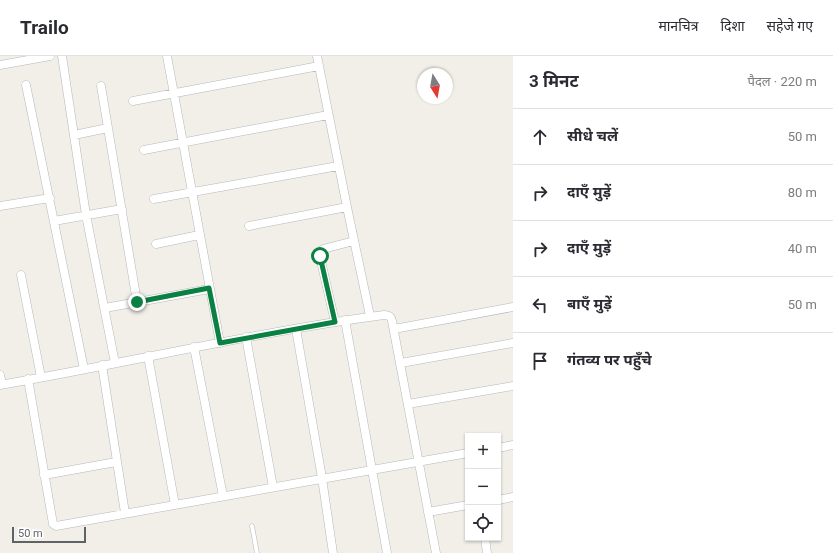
<!DOCTYPE html>
<html lang="hi">
<meta charset="utf-8">
<style>
body{margin:0;font-family:Roboto,"Noto Sans Devanagari",sans-serif;background:#f2f2f3;color:#2b2b33}
.controls{position:absolute;right:12px;bottom:12px;display:grid;overflow:hidden;border-radius:0px;box-shadow:0 1px 3px #0004}
.controls button{width:36px;height:36px;display:grid;place-items:center;padding:0;border:0;border-bottom:1px solid #e1e1e2;background:#fff;color:#2b2b33;font:20px sans-serif}
.compass{position:absolute;left:417px;top:12px;width:36px;height:36px;border-radius:50%;background:#fff;box-shadow:0 1px 3px #0004;rotate:169deg}
.scale{position:absolute;left:12px;bottom:10px;width:74px;box-sizing:border-box;padding-left:4px;border:2px solid #5f6368;border-top:0;font-size:11px;line-height:14px;white-space:nowrap;color:#5f6368;-webkit-text-stroke:3px #fff;paint-order:stroke}
.stop{position:absolute;width:12px;height:12px;margin:-9px;border:3px solid #0b8043;border-radius:50%;background:#fff}
.stop.end{background:#0b8043;border-color:#fff;box-shadow:0 1px 4px #0008}
.list{margin:0;padding:0;list-style:none}
h2{display:flex;justify-content:space-between;align-items:center;height:52px;margin:0;padding:0 16px;font-size:17px}
h2 small{font-size:13px;font-weight:400;color:#7c7c81}
.list li{display:grid;grid-template-columns:26px 1fr auto;gap:12px;align-items:center;box-sizing:border-box;height:56px;padding:0 16px;border-top:1px solid #e1e1e2}
.list b{display:block;font-size:15px;white-space:nowrap}
.list em{font-size:13px;font-style:normal;color:#7c7c81}
.icon{flex:none;width:22px;height:22px;fill:none;stroke:currentColor;stroke-width:2;stroke-linecap:round;stroke-linejoin:round}
.map{position:relative;flex:none;width:513px;height:497px;overflow:hidden}
header{display:flex;align-items:center;gap:24px;box-sizing:border-box;height:56px;padding:0 20px;background:#fff;border-bottom:1px solid #e1e1e2}
header strong{font-size:19px}
nav{display:flex;gap:22px;margin-inline-start:auto;font-size:14px}
main{display:flex}
aside{flex:1;background:#fff}
.map>svg:first-child{display:block}
</style>
<header>
<strong>Trailo</strong>
<nav><a>मानचित्र</a><a>दिशा</a><a>सहेजे गए</a></nav>
</header>
<main>
<div class="map">
<svg width="513" height="497" viewBox="0 0 513 497">
<rect width="100%" height="100%" fill="#f1efe8"/>
<g fill="none" stroke-linecap="round" stroke-linejoin="round">
<!-- service casing -->
<g stroke="#b5b8bc" stroke-width="5">
<path id="service" d="M 252,470 L 257,497"/>
</g>
<!-- minor casing -->
<g stroke="#b5b8bc" stroke-width="9">
<path id="minor" d="M 62,0 L 86,159 L 115,307
M 167,0 L 220,287
M 317,0 L 347,151 L 370,260
M 0,9 L 50,0
M 26,29 L 84,313
M 101,30 L 137,246
M 133,45 L 319,10
M 74,79 L 108,72
M 144,94 L 328,59
M 154,143 L 338,110
M 0,150 L 50,142
M 54,165 L 122,153
M 249,170 L 347,151
M 156,188 L 199,179
M 21,219 L 41,321
M 105,252 L 209,233
M 345,264 L 387,497
M 335,266 L 321,205 L 321,195 L 323,193 L 354,185
M 296,273 L 322,422 L 333,497
M 394,273 L 513,251
M 246,281 L 273,431
M 194,291 L 223,440
M 148,300 L 175,449
M 401,307 L 513,287
M 102,309 L 125,457
M 0,319 L 2,328
M 28,323 L 53,468 L 56,470 L 468,397
M 0,329 C 128,307 255,276 384,259 C 389,259 391,260 392,265 L 436,497
M 408,348 L 513,330
M 498,392 L 513,389
M 44,419 L 116,406
M 498,444 L 513,441
M 428,456 L 468,449
M 485,482 L 487,497"/>
</g>
<!-- service -->
<use href="#service" stroke="#fff" stroke-width="4"/>
<!-- minor -->
<use href="#minor" stroke="#fff" stroke-width="8"/>
</g>
<g fill="none" stroke-linecap="round" stroke-linejoin="round">
<!-- route -->
<path stroke="#0b8043" stroke-width="5" d="M 137,246 L 209,232 L 220,287 L 335,266 L 320,200"/>
</g>
</svg>
<div class="controls">
<button>+</button>
<button>−</button>
<button><svg class="icon" aria-label="locate" viewBox="0 0 24 24"><circle cx="12" cy="12" r="6"/><path d="M12 2v4M12 18v4M2 12h4M18 12h4"/></svg></button>
</div>
<svg class="compass" viewBox="-18 -18 36 36"><path d="M0-13l5 13h-10z" fill="#e53935"/><path d="M0 13l5-13h-10z" fill="#7c7c81"/></svg>
<div class="scale">50 m</div>
<div class="stop" style="left:320px;top:200px"></div>
<div class="stop end" style="left:137px;top:246px"></div>
</div>
<aside>
<h2>3 मिनट<small>पैदल · 220 m</small></h2>
<ul class="list">
<li><svg class="icon" aria-label="ahead" viewBox="0 0 24 24"><path d="M12 20V5M6 11l6-6 6 6"/></svg><div><b>सीधे चलें</b></div><em>50 m</em></li>
<li><svg class="icon" aria-label="right" viewBox="0 0 24 24"><path d="M7 20v-9h11M14 6l5 5-5 5"/></svg><div><b>दाएँ मुड़ें</b></div><em>80 m</em></li>
<li><svg class="icon" aria-label="right" viewBox="0 0 24 24"><path d="M7 20v-9h11M14 6l5 5-5 5"/></svg><div><b>दाएँ मुड़ें</b></div><em>40 m</em></li>
<li><svg class="icon" aria-label="left" viewBox="0 0 24 24"><path d="M17 20v-9H6M10 6l-5 5 5 5"/></svg><div><b>बाएँ मुड़ें</b></div><em>50 m</em></li>
<li><svg class="icon" aria-label="arrive" viewBox="0 0 24 24"><path d="M6 21V4h12l-3 4 3 4H6"/></svg><div><b>गंतव्य पर पहुँचे</b></div></li>
</ul>
</aside>
</main>
